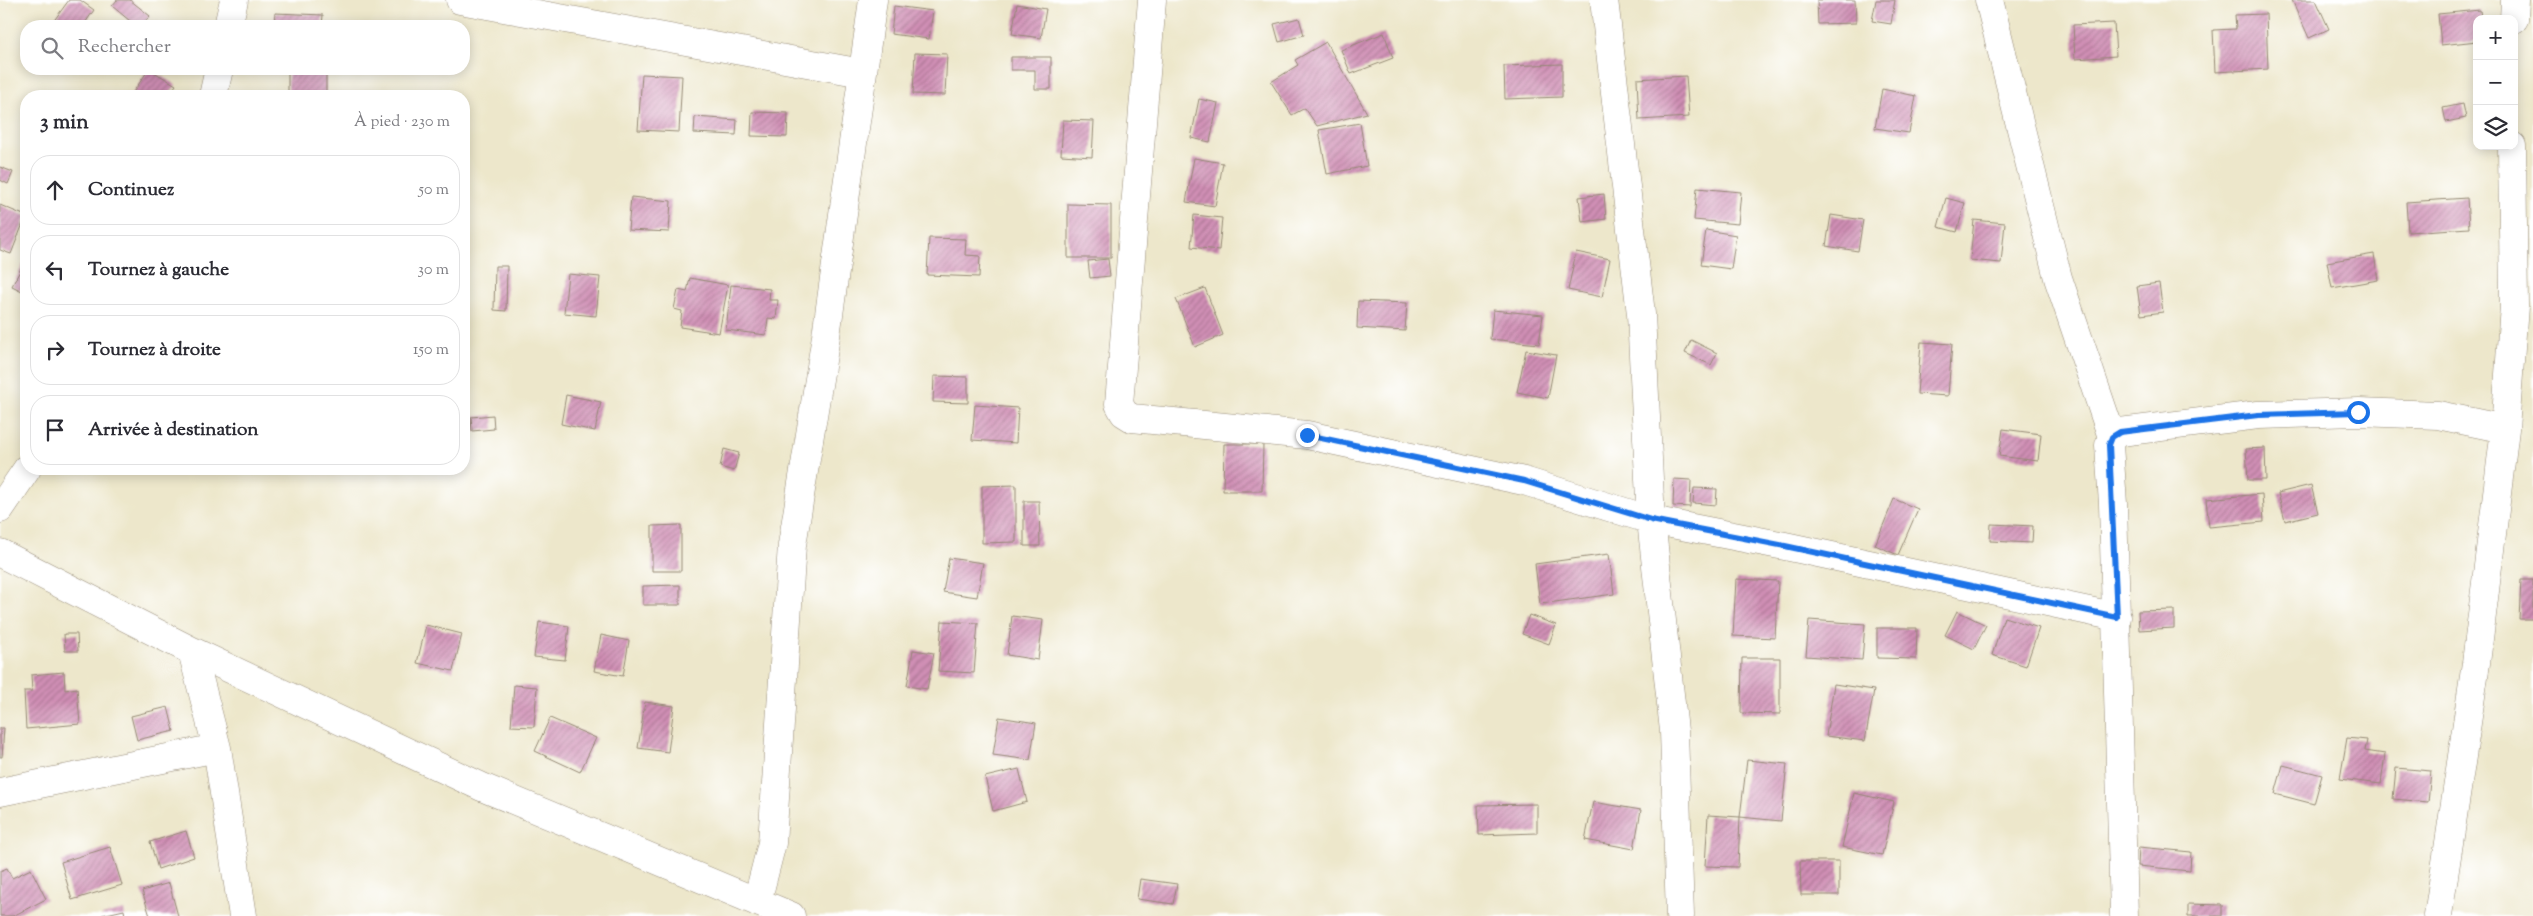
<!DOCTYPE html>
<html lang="fr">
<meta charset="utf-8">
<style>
body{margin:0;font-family:"Sorts Mill Goudy",serif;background:#f7f7f7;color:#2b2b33}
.controls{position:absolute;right:15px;top:15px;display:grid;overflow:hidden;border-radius:10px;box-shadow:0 2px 12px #0003}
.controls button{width:45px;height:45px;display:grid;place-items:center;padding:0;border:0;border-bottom:1px solid #e1e1e2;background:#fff;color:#2b2b33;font:25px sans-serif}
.stop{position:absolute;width:15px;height:15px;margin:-11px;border:4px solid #1a73e8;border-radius:50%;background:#fff}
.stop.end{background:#1a73e8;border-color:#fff;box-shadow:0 1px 5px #0008}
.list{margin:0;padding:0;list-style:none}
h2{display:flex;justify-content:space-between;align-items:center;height:65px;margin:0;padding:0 20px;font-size:21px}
h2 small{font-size:16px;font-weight:400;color:#7c7c81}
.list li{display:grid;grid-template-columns:32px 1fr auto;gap:15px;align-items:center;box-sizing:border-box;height:70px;margin:0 10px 10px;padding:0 10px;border:1px solid #e1e1e2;border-radius:20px}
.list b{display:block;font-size:19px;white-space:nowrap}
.list em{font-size:16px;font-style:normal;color:#7c7c81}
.icon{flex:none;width:28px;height:28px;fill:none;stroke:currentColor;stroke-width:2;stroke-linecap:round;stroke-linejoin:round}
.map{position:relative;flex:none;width:2533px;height:916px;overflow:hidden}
.search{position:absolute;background:#fff;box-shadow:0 2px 12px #0003;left:20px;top:20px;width:450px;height:55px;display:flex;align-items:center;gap:12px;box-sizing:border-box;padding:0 18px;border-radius:20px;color:#7c7c81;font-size:19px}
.panel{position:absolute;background:#fff;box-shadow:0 2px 12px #0003;left:20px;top:90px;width:450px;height:385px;border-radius:20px}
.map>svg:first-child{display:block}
</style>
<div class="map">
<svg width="2533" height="916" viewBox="0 0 2533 916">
<defs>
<pattern id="building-hatch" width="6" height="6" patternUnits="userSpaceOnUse" patternTransform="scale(1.25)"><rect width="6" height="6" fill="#d08fb5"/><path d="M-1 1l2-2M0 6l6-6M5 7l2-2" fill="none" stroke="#aa7593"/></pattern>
</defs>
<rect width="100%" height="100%" fill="#fff"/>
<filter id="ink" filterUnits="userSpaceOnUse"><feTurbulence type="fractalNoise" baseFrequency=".02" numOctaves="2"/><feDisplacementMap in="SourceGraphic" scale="10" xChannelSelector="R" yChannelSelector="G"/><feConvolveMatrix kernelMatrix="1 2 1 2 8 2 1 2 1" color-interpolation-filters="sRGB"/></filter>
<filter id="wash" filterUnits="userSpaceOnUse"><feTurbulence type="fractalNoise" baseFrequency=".0096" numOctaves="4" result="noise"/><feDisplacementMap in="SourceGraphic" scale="20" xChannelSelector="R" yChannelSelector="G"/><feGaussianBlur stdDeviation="1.12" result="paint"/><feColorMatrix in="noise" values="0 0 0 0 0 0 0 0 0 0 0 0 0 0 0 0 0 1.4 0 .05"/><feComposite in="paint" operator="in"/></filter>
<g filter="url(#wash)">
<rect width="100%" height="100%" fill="#ede7cb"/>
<g id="blocks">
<!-- building -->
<path fill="url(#building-hatch)" d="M 69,0 L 80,0 L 94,10 L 83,26 L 50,26 Z
M 117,0 L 130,0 L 150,16 L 141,26 L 136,26 L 112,6 Z
M 1817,0 L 1855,0 L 1856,23 L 1818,24 Z
M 1876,0 L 1895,0 L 1891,24 L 1872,21 Z
M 2292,0 L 2316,0 L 2329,29 L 2309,38 Z
M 1017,4 L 1046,9 L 1041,38 L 1012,34 Z
M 894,6 L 933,11 L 929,39 L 891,34 Z
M 2480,10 L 2481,19 L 2477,19 L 2477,41 L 2441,45 L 2438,14 Z
M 275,13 L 323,15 L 322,26 L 274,26 Z
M 2266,14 L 2268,69 L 2215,72 L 2213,30 L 2236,29 L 2235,15 Z
M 1299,18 L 1304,35 L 1279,42 L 1274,24 Z
M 2114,23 L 2116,56 L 2075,59 L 2073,25 Z
M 1384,33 L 1393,58 L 1351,74 L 1341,50 Z
M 1326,42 L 1367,113 L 1317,126 L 1305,108 L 1292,115 L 1271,82 L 1298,65 L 1295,60 Z
M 915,53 L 947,54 L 945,95 L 913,94 Z
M 1011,57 L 1051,57 L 1051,89 L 1035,89 L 1035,70 L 1011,70 Z
M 1562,64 L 1562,97 L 1505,99 L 1504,66 Z
M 149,69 L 176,85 L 168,96 L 135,96 L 132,94 Z
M 288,69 L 326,69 L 326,96 L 288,96 Z
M 642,74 L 682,76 L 679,132 L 638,130 Z
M 1686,76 L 1689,117 L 1639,120 L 1637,79 Z
M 1882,89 L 1916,96 L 1909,133 L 1875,128 Z
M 1199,99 L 1218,103 L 1210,142 L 1191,138 Z
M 2463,104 L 2466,118 L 2446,122 L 2443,108 Z
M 752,112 L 788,113 L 787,137 L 751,136 Z
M 695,117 L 737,120 L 736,135 L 694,133 Z
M 1063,120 L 1094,121 L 1092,157 L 1061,155 Z
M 1360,123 L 1367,166 L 1327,174 L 1319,130 Z
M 1194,158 L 1223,163 L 1215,206 L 1186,202 Z
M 0,167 L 13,172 L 8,184 L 0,180 Z
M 1697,188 L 1741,192 L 1738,224 L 1694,220 Z
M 1604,194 L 1606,219 L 1582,222 L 1579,197 Z
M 631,197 L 671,201 L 669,232 L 628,230 Z
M 1946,198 L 1965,203 L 1957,232 L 1938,227 Z
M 2467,198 L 2469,228 L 2408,232 L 2406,202 Z
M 1068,204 L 1111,205 L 1111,258 L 1068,258 Z
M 0,205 L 26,216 L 11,254 L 0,250 Z
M 1194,215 L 1222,218 L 1219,250 L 1191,247 Z
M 1831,215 L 1863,220 L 1858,251 L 1826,246 Z
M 1974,220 L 2005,223 L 2001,263 L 1970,260 Z
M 1706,230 L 1736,235 L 1731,269 L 1701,265 Z
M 929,238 L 966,239 L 965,255 L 980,256 L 979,277 L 927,275 Z
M 1576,252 L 1610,259 L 1602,297 L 1568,290 Z
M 2374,254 L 2378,280 L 2332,288 L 2327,262 Z
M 26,259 L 26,293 L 12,286 Z
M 1108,259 L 1110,276 L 1090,278 L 1088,261 Z
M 495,266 L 507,266 L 506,311 L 494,310 Z
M 568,274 L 600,277 L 596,316 L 564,313 Z
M 690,278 L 728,285 L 719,333 L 680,327 L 682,311 L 674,309 L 678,290 L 687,292 Z
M 2159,283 L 2163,312 L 2141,315 L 2137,286 Z
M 731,285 L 770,289 L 769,300 L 778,300 L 776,319 L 768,318 L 766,335 L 726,330 Z
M 1205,288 L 1223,335 L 1195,347 L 1176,299 Z
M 1358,301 L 1407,303 L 1405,331 L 1357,328 Z
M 1493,310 L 1543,315 L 1539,344 L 1490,339 Z
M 1691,340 L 1717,353 L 1711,365 L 1685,353 Z
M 1921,342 L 1952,344 L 1948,396 L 1917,394 Z
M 1526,350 L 1556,355 L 1548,398 L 1517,392 Z
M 934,376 L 968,377 L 968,403 L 933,402 Z
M 566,395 L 601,402 L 595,431 L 561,424 Z
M 975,405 L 1018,408 L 1016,443 L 972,440 Z
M 493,415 L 494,429 L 472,431 L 471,417 Z
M 2003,429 L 2041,434 L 2038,461 L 1999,456 Z
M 1224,444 L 1263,444 L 1262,491 L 1223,491 Z
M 2265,448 L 2266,480 L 2248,480 L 2246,449 Z
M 724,449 L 739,453 L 734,471 L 720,467 Z
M 1674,479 L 1691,480 L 1690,507 L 1673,506 Z
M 1016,485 L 1016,542 L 982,543 L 982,486 Z
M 2311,485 L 2318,513 L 2285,521 L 2278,493 Z
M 1694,488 L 1717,489 L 1716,505 L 1693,503 Z
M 2262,494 L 2264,522 L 2209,527 L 2206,499 Z
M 1894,499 L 1918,509 L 1898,555 L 1875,545 Z
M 1024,501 L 1039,501 L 1040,546 L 1024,546 Z
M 1991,524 L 2033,526 L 2032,543 L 1990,541 Z
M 681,525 L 681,571 L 652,571 L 652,526 Z
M 1609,554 L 1614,594 L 1540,604 L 1535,564 Z
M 949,558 L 983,563 L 977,597 L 943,592 Z
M 1736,579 L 1778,581 L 1775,638 L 1733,636 Z
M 2521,580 L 2533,580 L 2533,619 L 2519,619 Z
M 680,585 L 680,605 L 643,605 L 643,586 Z
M 2174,610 L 2174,628 L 2139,630 L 2138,611 Z
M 1957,611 L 1986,625 L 1974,649 L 1945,635 Z
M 1529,615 L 1556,625 L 1549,644 L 1522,634 Z
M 1012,616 L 1043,620 L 1038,660 L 1007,655 Z
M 2004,617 L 2039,628 L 2026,666 L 1992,655 Z
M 1809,620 L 1865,624 L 1862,660 L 1806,656 Z
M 942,621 L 978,623 L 974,673 L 938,671 Z
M 539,622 L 569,626 L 565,660 L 534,657 Z
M 426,625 L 462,634 L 453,671 L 417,663 Z
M 1877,628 L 1917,628 L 1916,659 L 1877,658 Z
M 64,634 L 77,634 L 78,651 L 65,651 Z
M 601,635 L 629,641 L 623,676 L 594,671 Z
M 913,650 L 934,653 L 927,689 L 907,686 Z
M 1742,658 L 1780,658 L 1780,714 L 1741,713 Z
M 64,672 L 65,690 L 77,688 L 80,724 L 26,729 L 24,691 L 32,691 L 31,675 Z
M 1834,684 L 1874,690 L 1865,741 L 1826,736 Z
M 514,685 L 537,687 L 534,727 L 511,726 Z
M 645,702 L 674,706 L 668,752 L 638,748 Z
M 168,707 L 174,731 L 137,740 L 131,716 Z
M 999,717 L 1036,723 L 1030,760 L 993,755 Z
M 550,718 L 596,738 L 580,772 L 535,751 Z
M 0,728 L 4,728 L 2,757 L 0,757 Z
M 2347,738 L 2367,740 L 2365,751 L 2385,754 L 2381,784 L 2340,779 Z
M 1747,760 L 1787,764 L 1781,821 L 1740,817 Z
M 2283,765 L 2322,775 L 2314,804 L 2275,794 Z
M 2396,768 L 2431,771 L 2428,802 L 2393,799 Z
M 1019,769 L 1027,802 L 993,811 L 985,777 Z
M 1854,793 L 1894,802 L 1882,855 L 1842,847 Z
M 1593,802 L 1641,810 L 1634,849 L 1585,840 Z
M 1537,804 L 1537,833 L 1479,835 L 1478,805 Z
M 1708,815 L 1740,817 L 1738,867 L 1705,866 Z
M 186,831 L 194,857 L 158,869 L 150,842 Z
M 110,847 L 122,885 L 72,900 L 61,862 Z
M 2139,847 L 2191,852 L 2190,871 L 2138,866 Z
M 1800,861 L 1839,861 L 1839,895 L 1801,895 Z
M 7,868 L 12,878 L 31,869 L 46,899 L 13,916 L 0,916 L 0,871 Z
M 1140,879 L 1177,884 L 1173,904 L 1137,899 Z
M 169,883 L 178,916 L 150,916 L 142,891 Z
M 2188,904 L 2222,905 L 2222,916 L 2188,916 Z
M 124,910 L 125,916 L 102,916 L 102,915 Z"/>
</g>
</g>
<g filter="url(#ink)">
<use href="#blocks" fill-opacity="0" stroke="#948874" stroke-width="1"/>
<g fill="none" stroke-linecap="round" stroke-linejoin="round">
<!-- minor casing -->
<g stroke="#948874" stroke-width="29">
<path id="minor" d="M 460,0 L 862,73
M 1152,0 L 1119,404 L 1124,413 L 1132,418 L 1307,435 L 1524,481 L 1651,520 L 1785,546 L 2117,617
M 1604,0 L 1641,314 L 1651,520 L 1674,731 L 1680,916
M 1989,0 L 2058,278 L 2112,437
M 2514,19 L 2515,0
M 228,26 L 234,0
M 213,96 L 219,69
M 0,509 L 27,469
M 0,553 L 192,651 L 482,787 L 791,916
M 192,651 L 217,748 L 243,916
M 0,792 L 217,748
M 757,902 L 772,843 L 792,545 L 826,336 L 873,0
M 2124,916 L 2113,504 L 2109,445 L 2112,437 L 2120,432 L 2258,415 L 2359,412 L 2438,415 L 2505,429
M 2438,916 L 2476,663 L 2505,429 L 2514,306 L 2512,146"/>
</g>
<!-- minor -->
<use href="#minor" stroke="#fff" stroke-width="28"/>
</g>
</g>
<g fill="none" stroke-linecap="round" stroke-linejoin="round" filter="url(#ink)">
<!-- route -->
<path stroke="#1a73e8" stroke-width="6" d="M 1307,435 L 1524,481 L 1651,520 L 1785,546 L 2117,617 L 2109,445 L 2112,437 L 2120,432 L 2258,415 L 2358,412"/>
</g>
</svg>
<div class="controls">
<button>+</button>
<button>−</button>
<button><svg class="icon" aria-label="layers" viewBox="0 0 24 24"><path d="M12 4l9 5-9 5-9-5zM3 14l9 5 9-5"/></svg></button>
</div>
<div class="stop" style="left:2358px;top:412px"></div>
<div class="stop end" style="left:1307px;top:435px"></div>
<div class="search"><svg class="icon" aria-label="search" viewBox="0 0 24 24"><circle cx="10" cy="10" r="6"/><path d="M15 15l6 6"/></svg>Rechercher</div>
<section class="panel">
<h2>3 min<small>À pied · 230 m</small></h2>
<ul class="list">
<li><svg class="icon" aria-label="ahead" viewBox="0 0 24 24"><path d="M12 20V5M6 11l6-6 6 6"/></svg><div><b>Continuez</b></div><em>50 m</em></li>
<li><svg class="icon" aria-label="left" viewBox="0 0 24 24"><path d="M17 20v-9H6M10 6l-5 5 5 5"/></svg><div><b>Tournez à gauche</b></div><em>30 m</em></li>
<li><svg class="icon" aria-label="right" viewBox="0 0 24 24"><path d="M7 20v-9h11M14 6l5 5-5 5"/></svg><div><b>Tournez à droite</b></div><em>150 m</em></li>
<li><svg class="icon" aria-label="arrive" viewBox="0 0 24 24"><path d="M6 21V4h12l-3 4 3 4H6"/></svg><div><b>Arrivée à destination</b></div></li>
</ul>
</section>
</div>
